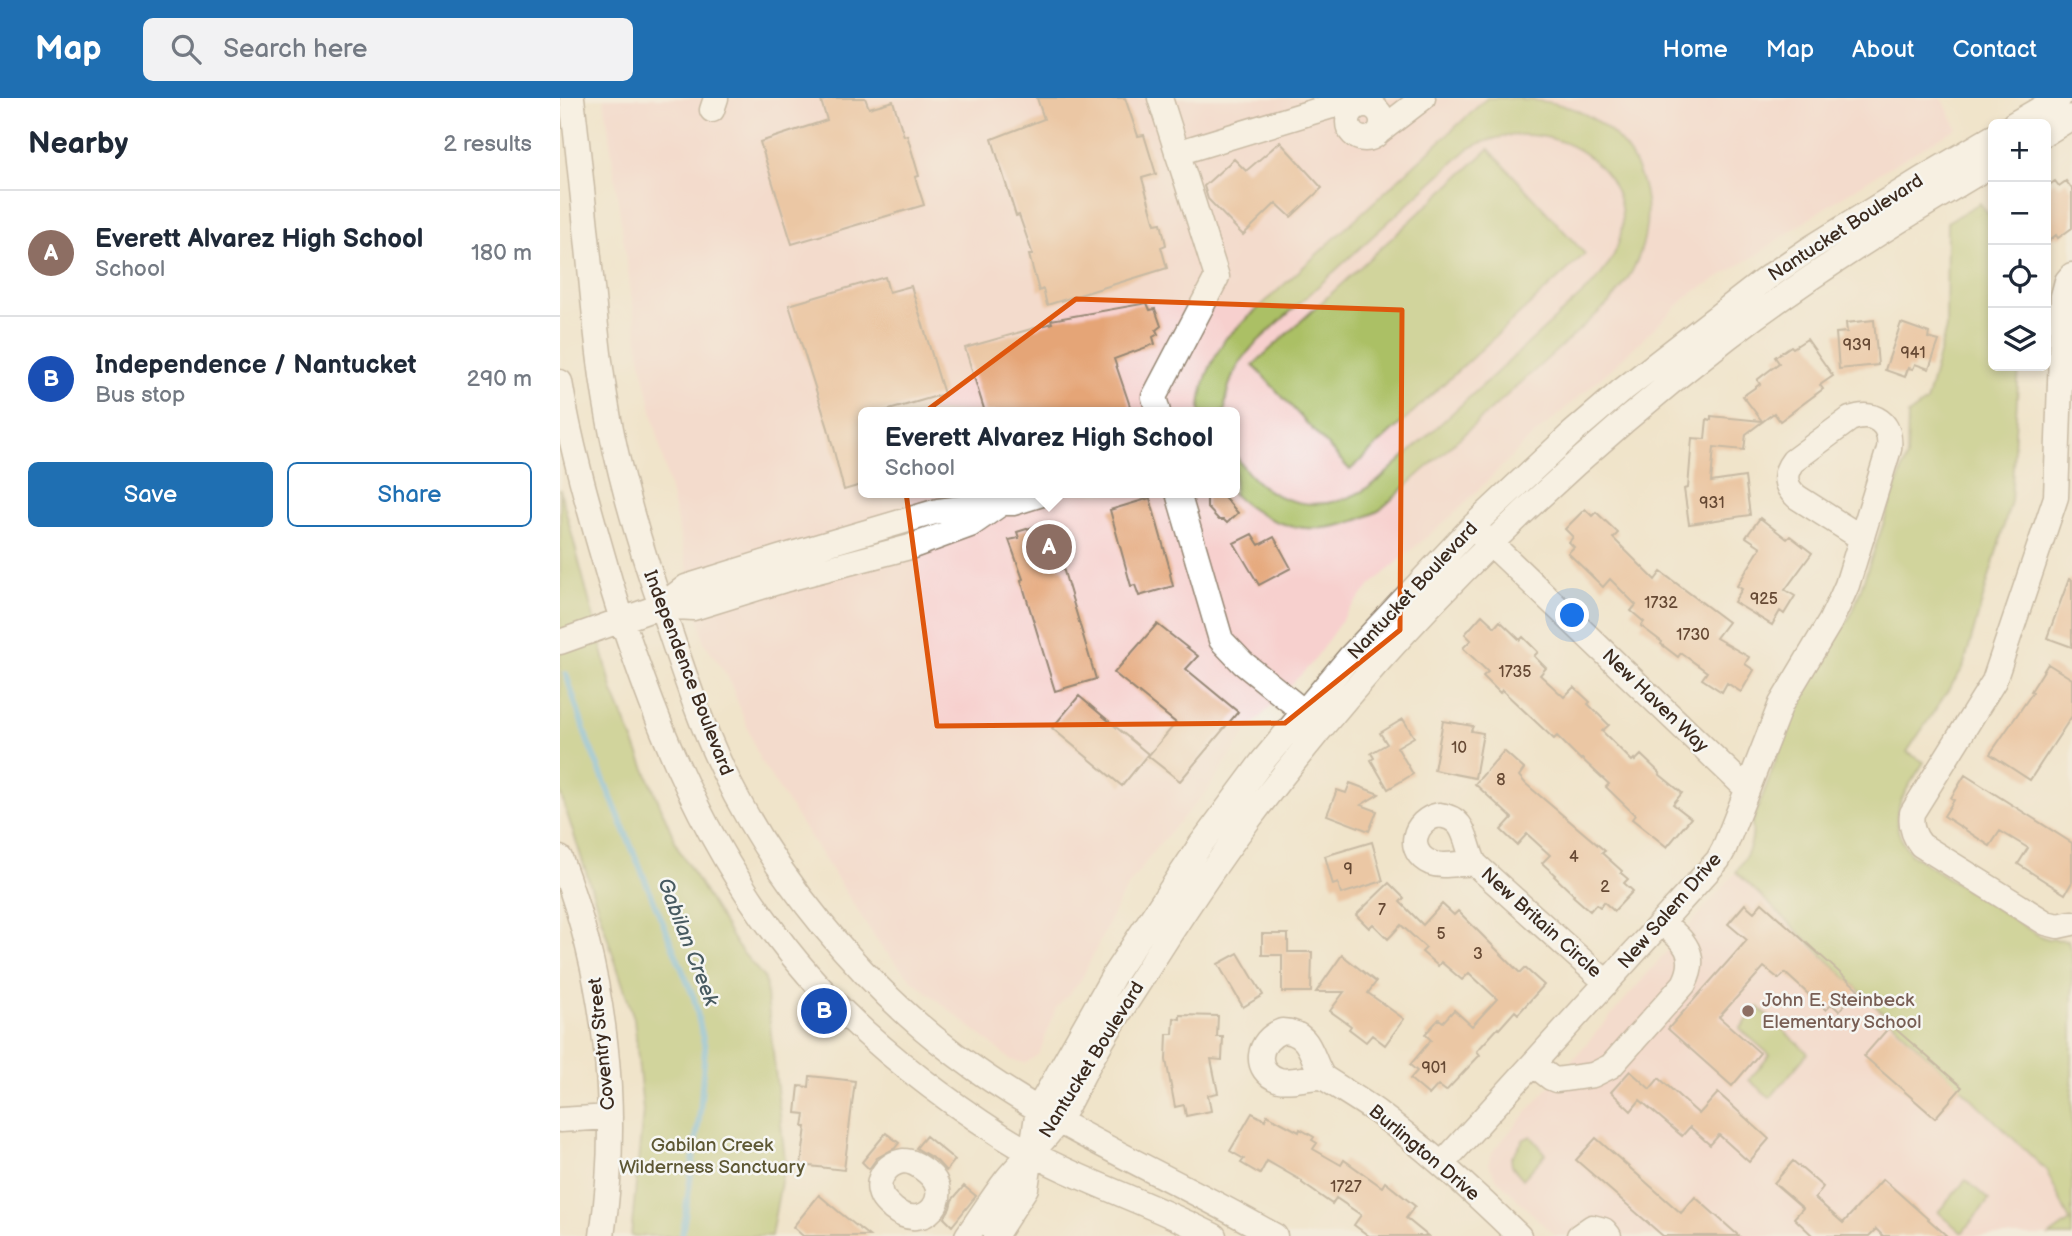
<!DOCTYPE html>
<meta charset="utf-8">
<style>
body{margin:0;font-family:"Balsamiq Sans",sans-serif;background:#f2f2f3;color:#1f2937}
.controls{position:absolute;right:21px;top:21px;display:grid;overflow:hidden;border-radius:10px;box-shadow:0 4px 10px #0003}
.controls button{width:63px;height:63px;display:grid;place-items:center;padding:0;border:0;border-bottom:2px solid #e0e1e3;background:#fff;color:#1f2937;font:35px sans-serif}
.you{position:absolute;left:1013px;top:518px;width:24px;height:24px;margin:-18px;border:5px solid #fff;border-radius:50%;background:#1a73e8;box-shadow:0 0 0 10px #1a73e833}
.badge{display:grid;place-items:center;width:46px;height:46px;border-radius:50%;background:#1f6fb2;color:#fff;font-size:23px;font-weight:700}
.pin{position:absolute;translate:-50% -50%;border:4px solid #fff;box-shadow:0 2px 7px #0006}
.popup{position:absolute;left:298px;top:309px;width:382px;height:91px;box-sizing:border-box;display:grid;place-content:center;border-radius:10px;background:#fff;filter:drop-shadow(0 2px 5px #0005);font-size:23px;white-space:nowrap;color:#747a83}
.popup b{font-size:26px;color:#1f2937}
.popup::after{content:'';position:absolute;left:50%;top:100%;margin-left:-14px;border:14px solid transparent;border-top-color:#fff}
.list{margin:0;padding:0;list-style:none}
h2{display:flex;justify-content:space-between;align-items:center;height:91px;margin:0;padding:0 28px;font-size:30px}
h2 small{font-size:23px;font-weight:400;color:#747a83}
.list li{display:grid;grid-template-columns:46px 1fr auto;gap:21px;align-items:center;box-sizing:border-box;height:126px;padding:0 28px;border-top:2px solid #e0e1e3}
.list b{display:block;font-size:26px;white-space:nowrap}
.list p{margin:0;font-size:23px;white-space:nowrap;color:#747a83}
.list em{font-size:23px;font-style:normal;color:#747a83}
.actions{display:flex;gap:14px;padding:21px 28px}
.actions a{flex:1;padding:16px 0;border:2px solid #1f6fb2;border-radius:10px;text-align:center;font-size:24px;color:#1f6fb2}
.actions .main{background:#1f6fb2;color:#fff}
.icon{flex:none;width:38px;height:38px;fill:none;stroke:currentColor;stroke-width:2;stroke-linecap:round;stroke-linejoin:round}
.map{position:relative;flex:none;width:1512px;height:1138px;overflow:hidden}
header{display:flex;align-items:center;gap:42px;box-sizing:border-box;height:98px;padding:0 35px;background:#1f6fb2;color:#fff}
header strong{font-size:33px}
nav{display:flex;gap:38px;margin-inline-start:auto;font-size:24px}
.search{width:490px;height:63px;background:#f2f2f3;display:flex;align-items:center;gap:18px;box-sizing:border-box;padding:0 24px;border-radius:10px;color:#747a83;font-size:26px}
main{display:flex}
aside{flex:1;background:#fff}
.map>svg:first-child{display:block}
</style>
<header>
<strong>Map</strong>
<div class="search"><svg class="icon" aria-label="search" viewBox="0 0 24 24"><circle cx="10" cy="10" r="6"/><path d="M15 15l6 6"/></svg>Search here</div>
<nav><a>Home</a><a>Map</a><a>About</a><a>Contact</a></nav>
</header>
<main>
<aside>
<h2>Nearby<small>2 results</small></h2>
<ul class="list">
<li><span class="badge" style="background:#8d6e63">A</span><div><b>Everett Alvarez High School</b><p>School</p></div><em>180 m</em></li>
<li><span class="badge" style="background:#1a4fb4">B</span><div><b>Independence / Nantucket</b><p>Bus stop</p></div><em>290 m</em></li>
</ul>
<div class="actions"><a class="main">Save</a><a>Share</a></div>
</aside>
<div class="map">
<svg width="1512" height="1138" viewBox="0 0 1512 1138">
<rect width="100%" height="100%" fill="#f6f6f2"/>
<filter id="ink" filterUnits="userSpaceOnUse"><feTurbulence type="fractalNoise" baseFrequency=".0143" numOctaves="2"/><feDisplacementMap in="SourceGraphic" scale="14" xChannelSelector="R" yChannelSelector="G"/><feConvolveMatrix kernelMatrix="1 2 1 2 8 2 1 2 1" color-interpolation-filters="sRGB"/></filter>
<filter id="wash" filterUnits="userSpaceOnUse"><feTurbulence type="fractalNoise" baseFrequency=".00686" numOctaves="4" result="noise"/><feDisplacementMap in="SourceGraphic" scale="28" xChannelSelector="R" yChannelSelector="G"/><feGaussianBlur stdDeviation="1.57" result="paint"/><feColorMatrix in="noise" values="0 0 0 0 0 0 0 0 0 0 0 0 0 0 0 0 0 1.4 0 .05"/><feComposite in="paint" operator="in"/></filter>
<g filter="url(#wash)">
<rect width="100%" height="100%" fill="#f0e4ca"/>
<!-- built -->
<path fill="#f7d0ce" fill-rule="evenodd" d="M 44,0 L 1382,0 L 1397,30 L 1329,69 L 1261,112 L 1200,155 L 1129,197 L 1052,270 L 963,347 L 896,414 L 813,485 L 788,513 L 752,565 L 686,634 L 647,693 L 595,751 L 562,797 L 520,884 L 496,910 L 479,956 L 466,965 L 451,962 L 351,881 L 320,847 L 200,662 L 168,579 L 144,544 L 80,259 ZM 304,314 L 674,314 L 674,395 L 304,395 Z
M 1176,774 L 1486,1072 L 1510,1123 L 1489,1138 L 995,1138 L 936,1080 L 928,1065 L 933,1053 Z"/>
<!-- green -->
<path fill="#abc065" stroke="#737542" stroke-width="2" d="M 927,0 L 963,0 L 962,2 C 1077,2 1127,122 1049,205 L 820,412 C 768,440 716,437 672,395 L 674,395 L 675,356 C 706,412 770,421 819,382 L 1032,187 C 1117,99 1004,0 908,51 L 695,246 C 677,265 665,287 665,314 L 640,314 C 640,287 651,263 666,240 Z
M 929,51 L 1025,156 L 790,372 L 693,267 Z
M 1420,105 L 1433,123 L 1433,268 L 1459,268 L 1451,403 L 1403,570 L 1347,654 L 1364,664 C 1343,699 1321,719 1352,757 L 1480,838 L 1488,841 L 1508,842 L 1512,856 L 1512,1138 L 1489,1138 L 1510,1123 L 1486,1072 L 1176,774 C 1186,759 1195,745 1192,726 L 1234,614 L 1293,513 L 1347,358 L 1348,317 L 1366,304 L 1386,230 L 1387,124 Z
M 0,391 L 53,594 L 118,750 L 177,848 L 205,881 L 225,1062 L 211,1138 L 71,1138 L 83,1013 L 74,921 L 0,694 Z
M 1198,909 L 1248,955 L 1210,1000 L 1189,982 L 1210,957 L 1180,931 Z
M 971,1038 L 986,1056 L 963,1081 L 952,1068 L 951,1060 L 964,1041 Z
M 1406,1082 L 1429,1102 L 1402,1135 L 1378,1114 Z"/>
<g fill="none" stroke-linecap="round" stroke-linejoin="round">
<!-- stream -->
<path stroke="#5db2da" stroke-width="6" d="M 6,576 L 28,644 L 134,900 L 145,950 L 140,1014 L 122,1138"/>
</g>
<g id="blocks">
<!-- building -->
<path fill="#e5a577" d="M 272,0 L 305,0 L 309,10 L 333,3 L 344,38 L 347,37 L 359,78 L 355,79 L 364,107 L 232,146 L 200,44 L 267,22 L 261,3 Z
M 477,0 L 565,0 L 578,38 L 584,37 L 596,76 L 582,80 L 595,126 L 601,125 L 606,147 L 601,149 L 607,170 L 487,207 L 483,191 L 479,193 L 469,157 L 473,157 L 459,117 L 456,118 L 432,41 L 484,21 Z
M 720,44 L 762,90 L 731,119 L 716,105 L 683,137 L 648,101 L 644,88 L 674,61 L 686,73 Z
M 1495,83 L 1499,88 L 1506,83 L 1512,91 L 1512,130 L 1498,140 L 1496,137 L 1486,145 L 1486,89 Z
M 325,179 L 329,194 L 351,188 L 384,296 L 322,314 L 304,314 L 304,386 L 284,392 L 268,330 L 229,207 Z
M 587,205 L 590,212 L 595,211 L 601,228 L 596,232 L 598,236 L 593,239 L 595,246 L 554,261 L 572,314 L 425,314 L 405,250 L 492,225 L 491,222 Z
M 1314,222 L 1318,267 L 1279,271 L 1276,235 L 1287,234 L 1286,225 Z
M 1341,225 L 1369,235 L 1368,240 L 1379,243 L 1369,271 L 1355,266 L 1353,271 L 1348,270 L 1345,279 L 1325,272 Z
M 1247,241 L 1273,278 L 1260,287 L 1263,291 L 1220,323 L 1214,315 L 1186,336 L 1184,352 L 1154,349 L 1151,384 L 1185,379 L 1190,417 L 1129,426 L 1124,391 L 1128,390 L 1132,340 L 1145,341 L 1147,321 L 1151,322 L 1151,318 L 1202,323 L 1183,298 L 1200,286 L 1197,282 L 1219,265 L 1215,259 L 1231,248 L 1233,250 Z
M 647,395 L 661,395 L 678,415 L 667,425 L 664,422 L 659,422 L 647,409 Z
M 590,400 L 611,475 L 610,476 L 613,488 L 579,498 L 575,487 L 571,488 L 550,412 Z
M 1025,411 L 1032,418 L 1036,414 L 1058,435 L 1053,440 L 1095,482 L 1101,474 L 1168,524 L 1156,540 L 1189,559 L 1185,566 L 1194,572 L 1181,594 L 1167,585 L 1162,594 L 1142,581 L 1147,574 L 1121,555 L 1118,559 L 1101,546 L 1102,544 L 1081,528 L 1084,524 L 1071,513 L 1076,507 L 1050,481 L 1043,489 L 1008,455 L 1014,449 L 1009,444 L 1013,439 L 1005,431 Z
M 1200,420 L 1227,441 L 1230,438 L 1252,455 L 1225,492 L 1235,498 L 1224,516 L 1220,513 L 1212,527 L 1174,504 L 1182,491 L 1177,488 L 1201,449 L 1186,439 Z
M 486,425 L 500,471 L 503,470 L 536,581 L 495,593 L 461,482 L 463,481 L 449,442 L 459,440 L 457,434 Z
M 692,436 L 699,447 L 714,439 L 731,470 L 699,487 L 674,445 Z
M 1509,481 L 1512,482 L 1512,549 L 1487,540 Z
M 922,517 L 935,529 L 940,523 L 960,542 L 963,539 L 978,554 L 974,558 L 986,570 L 980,577 L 1004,599 L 1014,589 L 1030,604 L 1028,606 L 1049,627 L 1042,633 L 1072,663 L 1074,661 L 1075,663 L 1081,657 L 1100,675 L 1099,676 L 1122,695 L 1113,706 L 1131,720 L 1107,749 L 1072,721 L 1075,717 L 1046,689 L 1049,686 L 1022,661 L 1021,662 L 997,638 L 994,641 L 942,592 L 940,595 L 923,578 L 928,574 L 903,550 L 911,542 L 905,536 Z
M 597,526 L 638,558 L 626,571 L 678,614 L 620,683 L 588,658 L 616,625 L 554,575 Z
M 1488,566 L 1512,581 L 1512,618 L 1470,682 L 1430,656 L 1473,594 L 1471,593 Z
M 519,598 L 588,656 L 562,688 L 492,630 Z
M 843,621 L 854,639 L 837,649 L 853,676 L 828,691 L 811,662 L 814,660 L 811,655 L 827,646 L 820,635 Z
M 883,623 L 913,628 L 911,633 L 923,635 L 915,680 L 874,672 Z
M 944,653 L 964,671 L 959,678 L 966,686 L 1045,753 L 1042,755 L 1062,773 L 1061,775 L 1068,781 L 1064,785 L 1073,793 L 1054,813 L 1044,804 L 1040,809 L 1036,806 L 1030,813 L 1013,798 L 1014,797 L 994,778 L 995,777 L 982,765 L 990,757 L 967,736 L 957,747 L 941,732 L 952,720 L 915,686 Z
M 1405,677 L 1512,745 L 1512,784 L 1505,796 L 1458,766 L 1468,750 L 1440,733 L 1430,748 L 1384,718 L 1394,702 L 1391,700 Z
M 790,685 L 819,696 L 801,707 L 817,713 L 809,733 L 767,717 L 777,692 L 786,695 Z
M 812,744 L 823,783 L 781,796 L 778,785 L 773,787 L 765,758 Z
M 829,785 L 844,800 L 840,804 L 863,827 L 882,806 L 894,817 L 898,813 L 960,875 L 965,870 L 984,887 L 958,916 L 955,913 L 939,931 L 938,930 L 917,953 L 920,957 L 886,993 L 878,987 L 869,997 L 850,981 L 857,973 L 850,967 L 871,942 L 865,936 L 879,921 L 883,924 L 894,912 L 912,928 L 937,901 L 909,875 L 902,882 L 881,864 L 878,868 L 862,854 L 866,850 L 841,827 L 828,841 L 813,826 L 809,830 L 796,817 Z
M 1202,805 L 1298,891 L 1279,913 L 1272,906 L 1266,912 L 1225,875 L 1219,881 L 1204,869 L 1159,919 L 1200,955 L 1172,988 L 1108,931 L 1187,842 L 1168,826 L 1185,806 L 1194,814 Z
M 702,836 L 728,836 L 728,854 L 752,854 L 751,894 L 722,894 L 722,857 L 702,857 Z
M 678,855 L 703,897 L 683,909 L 658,866 Z
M 782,857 L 816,884 L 808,895 L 844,921 L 825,947 L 812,937 L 806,944 L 789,931 L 791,928 L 770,913 L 784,894 L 756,894 Z
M 620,917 L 658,918 L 657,939 L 663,939 L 662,962 L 651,961 L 658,995 L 648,997 L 651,1013 L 626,1018 L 624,1007 L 615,1009 L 606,962 L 607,936 L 613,936 L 614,920 L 620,921 Z
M 1331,927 L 1402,989 L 1375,1020 L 1304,958 Z
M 1070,973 L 1090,991 L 1099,980 L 1139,1016 L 1158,995 L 1209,1041 L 1189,1064 L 1159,1037 L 1150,1047 L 1130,1029 L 1122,1038 L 1080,1002 L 1071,1013 L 1051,994 Z
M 250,978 L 295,983 L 284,1072 L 241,1067 L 246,1029 L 243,1029 L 245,1016 L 236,1015 L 239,988 L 249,989 Z
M 692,1015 L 705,1022 L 707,1017 L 739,1034 L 740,1031 L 754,1039 L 752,1042 L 757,1045 L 753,1051 L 781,1067 L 784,1062 L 822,1089 L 825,1084 L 855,1108 L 846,1120 L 868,1138 L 809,1138 L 794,1127 L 801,1117 L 776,1100 L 772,1106 L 742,1085 L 742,1083 L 707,1063 L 700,1076 L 681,1065 L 684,1061 L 670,1053 Z
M 326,1035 L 339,1045 L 335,1050 L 317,1060 L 309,1071 L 302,1064 Z
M 366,1038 L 395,1062 L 386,1073 L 376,1062 L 356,1050 Z
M 1036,1040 L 1121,1115 L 1135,1099 L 1179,1138 L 1103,1138 L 1016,1062 Z
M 1233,1063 L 1263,1089 L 1255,1100 L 1283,1125 L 1323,1081 L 1387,1138 L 1323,1138 L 1316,1131 L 1309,1138 L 1253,1138 L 1234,1120 L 1243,1110 L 1214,1085 Z
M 404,1088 L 416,1098 L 392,1128 L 384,1120 L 390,1110 L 392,1102 Z
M 259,1097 L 279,1114 L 309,1138 L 243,1138 L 233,1129 Z"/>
</g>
</g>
<g filter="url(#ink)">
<use href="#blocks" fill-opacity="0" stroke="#968774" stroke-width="2"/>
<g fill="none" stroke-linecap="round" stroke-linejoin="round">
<!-- minor casing -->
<g stroke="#968774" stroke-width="27">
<path id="minor" d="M 12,0 C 19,60 25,119 31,179 C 36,231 41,284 52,336 C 65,399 84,461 106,522 C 123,572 139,622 162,670 C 212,777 302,886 396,957 C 494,1031 609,1077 715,1138
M788 24a17 17 0 1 1 34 0a17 17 0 1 1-34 0Z
M 152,12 L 156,0
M 1454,26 L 1499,0
M 820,33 L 863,0
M 1486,35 L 1512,19
M 617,55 L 798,0
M 1512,177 L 1507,183 L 1503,198 L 1496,399 L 1434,583 L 1352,715 C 1350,728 1353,737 1361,747 L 1486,825 L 1498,828 L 1512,825
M 0,284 C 11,351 31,417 50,483 C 88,608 137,733 217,838 C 277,919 358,984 442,1038 C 508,1080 585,1102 654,1138
M 598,314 L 594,299 L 657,179 L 600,0
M 618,395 L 661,542 L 683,565 L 754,622
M 442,405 L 410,427 L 350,449 L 224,482 L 133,510 L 101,508 L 126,489 L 219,460 L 378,413 L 442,405 L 453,405 L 485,395
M 920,435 L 1187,691
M 0,544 L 101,508
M 879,717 C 908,720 904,745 915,766 C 901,764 884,770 871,765 C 845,754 853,722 879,717 Z
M 0,760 C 46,880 61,1010 42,1138
M 915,766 L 1047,885
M 722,933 C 752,934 750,959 763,979 C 750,978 731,985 719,982 C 692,973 697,942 722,933 Z
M 973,966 L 991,980 L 996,982 L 1033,977 L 1051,968 L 1124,886 C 1139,857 1125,843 1102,825
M 763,979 C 781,991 800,1002 817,1014 C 868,1052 914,1094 959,1138
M 0,1022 L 50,1019
M 343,1063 C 353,1063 359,1068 367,1074 C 396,1098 364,1136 333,1111 C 329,1107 325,1104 322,1099 C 314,1082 326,1066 343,1063 Z
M 882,1066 L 1158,762 L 1164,751 L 1221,606 L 1270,524 L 1279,505 L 1287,487 L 1329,351 C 1332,325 1314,312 1290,321 L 1233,363 C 1223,376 1224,388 1237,399 L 1300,439
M 407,1138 C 420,1120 432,1100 446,1082 C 463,1061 486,1043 500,1020 C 512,1000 521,979 532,960 C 547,933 564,908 580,883 C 615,827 651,772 690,720 C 827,539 988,378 1168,239 C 1252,175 1342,120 1433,66
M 435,1138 L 466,1090 L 478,1011 L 554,877 L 641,746 L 702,664 L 790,559 L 913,428 L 1010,337 L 1060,294 L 1207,180 L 1251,150 L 1362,81 L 1433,39
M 1019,1138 L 1032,1129 L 1044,1132 L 1049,1138"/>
</g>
<!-- minor -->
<use href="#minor" stroke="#fff" stroke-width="24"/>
</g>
</g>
<!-- marked area -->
<path d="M0 0H1512V1138H0ZM 516,201 L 842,212 L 840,532 L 725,625 L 377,628 L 338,334 Z" fill="#f0e4ca" fill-opacity=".55" fill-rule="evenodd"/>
<path fill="none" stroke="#df570d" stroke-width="5" stroke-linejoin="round" d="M 516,201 L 842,212 L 840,532 L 725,625 L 377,628 L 338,334 Z"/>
<!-- markers -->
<circle fill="#8d6e63" stroke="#f6f6f2" stroke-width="2.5" cx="1188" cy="913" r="7"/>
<g text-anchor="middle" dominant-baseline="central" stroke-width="5" stroke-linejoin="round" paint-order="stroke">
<!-- number labels -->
<g font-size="16" fill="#664934">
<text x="1297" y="247">939</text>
<text x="1353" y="255">941</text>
<text x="1152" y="405">931</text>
<text x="1204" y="501">925</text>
<text x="1101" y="505">1732</text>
<text x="1133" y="537">1730</text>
<text x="955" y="574">1735</text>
<text x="899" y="650">10</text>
<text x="941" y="682">8</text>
<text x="1014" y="759">4</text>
<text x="788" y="771">9</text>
<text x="1045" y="789">2</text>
<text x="822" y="812">7</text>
<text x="881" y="836">5</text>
<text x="918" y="856">3</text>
<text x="874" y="970">901</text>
<text x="786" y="1089">1727</text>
</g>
<!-- street labels -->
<g font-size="19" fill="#3b2a1e" stroke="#f6f6f2">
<text transform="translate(1286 130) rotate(-33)">Nantucket Boulevard</text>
<text transform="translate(853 493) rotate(-47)">Nantucket Boulevard</text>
<text transform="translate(128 575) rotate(69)">Independence Boulevard</text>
<text transform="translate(1095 603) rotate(44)">New Haven Way</text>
<text transform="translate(1110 813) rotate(-49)">New Salem Drive</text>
<text transform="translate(981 825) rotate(42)">New Britain Circle</text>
<text transform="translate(42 946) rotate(-96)">Coventry Street</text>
<text transform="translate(532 962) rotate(-58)">Nantucket Boulevard</text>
<text transform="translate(864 1055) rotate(40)">Burlington Drive</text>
</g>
<!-- education labels -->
<g font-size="19" fill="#785e54" stroke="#f6f6f2" text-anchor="start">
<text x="1202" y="902">John E. Steinbeck<tspan x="1202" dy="22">Elementary School</tspan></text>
</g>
<!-- park labels -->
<g font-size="19" fill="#5d5733" stroke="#f6f6f2">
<text x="152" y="1047">Gabilan Creek<tspan x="152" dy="22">Wilderness Sanctuary</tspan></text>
</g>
<!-- water labels -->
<g font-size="21" font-style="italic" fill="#475a60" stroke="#f6f6f2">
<text transform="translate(128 844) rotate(69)">Gabilan Creek</text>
</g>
</g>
</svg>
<div class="controls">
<button>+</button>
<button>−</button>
<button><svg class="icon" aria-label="locate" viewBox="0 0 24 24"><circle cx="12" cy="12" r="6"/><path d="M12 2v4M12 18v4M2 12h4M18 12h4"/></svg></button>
<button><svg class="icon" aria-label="layers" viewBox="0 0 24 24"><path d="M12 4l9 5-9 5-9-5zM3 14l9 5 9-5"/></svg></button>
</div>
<div class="you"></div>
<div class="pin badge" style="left:489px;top:449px;background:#8d6e63">A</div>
<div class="popup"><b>Everett Alvarez High School</b>School</div>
<div class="pin badge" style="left:264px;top:913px;background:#1a4fb4">B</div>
</div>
</main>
